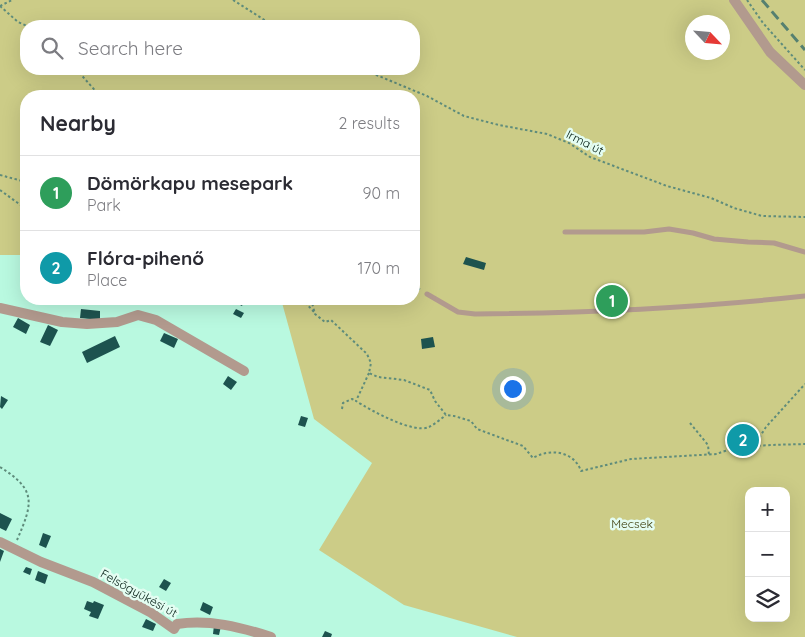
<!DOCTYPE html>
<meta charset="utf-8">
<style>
body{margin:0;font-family:Quicksand,sans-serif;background:#f7f7f7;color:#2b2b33}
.controls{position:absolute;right:15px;bottom:15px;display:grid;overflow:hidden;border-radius:10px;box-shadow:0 5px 20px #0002}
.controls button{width:45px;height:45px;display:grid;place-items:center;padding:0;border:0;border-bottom:1px solid #e1e1e2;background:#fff;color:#2b2b33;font:25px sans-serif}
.compass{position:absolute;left:685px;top:15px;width:45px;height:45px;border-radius:50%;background:#fff;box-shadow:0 5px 20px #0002;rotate:116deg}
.you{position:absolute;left:512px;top:388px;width:18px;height:18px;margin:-12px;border:4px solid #fff;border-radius:50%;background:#1a73e8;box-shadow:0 0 0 8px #1a73e833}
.badge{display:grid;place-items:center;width:32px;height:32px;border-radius:50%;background:#2563eb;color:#fff;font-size:16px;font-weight:700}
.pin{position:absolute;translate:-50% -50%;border:2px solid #fff;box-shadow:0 1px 5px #0006}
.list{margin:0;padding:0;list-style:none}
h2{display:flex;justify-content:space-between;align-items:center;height:65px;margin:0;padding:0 20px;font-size:21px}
h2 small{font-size:16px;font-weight:400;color:#7c7c81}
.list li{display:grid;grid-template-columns:32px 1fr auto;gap:15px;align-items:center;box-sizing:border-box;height:75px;padding:0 20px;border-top:1px solid #e1e1e2}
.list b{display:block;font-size:19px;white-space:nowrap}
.list p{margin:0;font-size:16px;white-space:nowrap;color:#7c7c81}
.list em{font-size:16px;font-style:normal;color:#7c7c81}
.icon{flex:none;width:28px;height:28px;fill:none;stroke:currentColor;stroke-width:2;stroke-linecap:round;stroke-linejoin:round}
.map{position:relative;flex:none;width:805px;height:637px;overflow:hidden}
.search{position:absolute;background:#fff;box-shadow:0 5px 20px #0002;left:20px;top:20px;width:400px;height:55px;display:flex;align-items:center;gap:12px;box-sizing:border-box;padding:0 18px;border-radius:20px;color:#7c7c81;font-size:19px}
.panel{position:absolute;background:#fff;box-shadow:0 5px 20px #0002;left:20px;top:90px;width:400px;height:215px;border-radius:20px}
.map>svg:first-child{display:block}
</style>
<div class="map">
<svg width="805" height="637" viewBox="0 0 805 637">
<rect width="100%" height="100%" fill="#b9f9e0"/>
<!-- green -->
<path fill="#cccc87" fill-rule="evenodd" d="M 0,0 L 805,0 L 805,637 L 517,637 L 404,605 L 319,550 L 372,463 L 314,419 L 281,299 L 414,299 L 414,96 L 26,96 L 26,255 L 0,255 ZM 692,22 L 722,22 L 722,52 L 692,52 ZM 26,26 L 414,26 L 414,69 L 26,69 ZM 749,491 L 786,491 L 786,618 L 749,618 Z"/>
<!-- building -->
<path fill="#1d534f" d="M 466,257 L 486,263 L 484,270 L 463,264 Z
M 233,299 L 245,299 L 242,306 L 232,301 Z
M 81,309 L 100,311 L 100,320 L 80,318 Z
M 236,309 L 244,313 L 241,318 L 233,314 Z
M 18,318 L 30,325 L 26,334 L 13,327 Z
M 48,325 L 58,330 L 50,346 L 40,342 Z
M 164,333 L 178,339 L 174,348 L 160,341 Z
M 115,336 L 120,347 L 87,363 L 82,352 Z
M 433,337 L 435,347 L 422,349 L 421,339 Z
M 228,376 L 237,382 L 231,390 L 223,384 Z
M 1,396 L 8,400 L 2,409 L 0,407 Z
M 301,416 L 308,418 L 305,427 L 298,425 Z
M740 440a3 3 0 1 1 6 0a3 3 0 1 1-6 0Z
M 0,513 L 12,519 L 6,531 L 0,528 Z
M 43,533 L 51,536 L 46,548 L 39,545 Z
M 0,549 L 4,551 L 0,562 Z
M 26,567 L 32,569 L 30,575 L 23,572 Z
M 38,571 L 48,575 L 45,584 L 35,580 Z
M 164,579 L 171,583 L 166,591 L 159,587 Z
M 87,601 L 93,603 L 94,601 L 104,605 L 98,619 L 89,616 L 91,612 L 84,609 Z
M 203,602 L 213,607 L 210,615 L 200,610 Z
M 146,619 L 156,624 L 153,631 L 142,627 Z
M 214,625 L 221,626 L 219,635 L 213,634 Z
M 325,631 L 332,634 L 331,637 L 322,637 Z"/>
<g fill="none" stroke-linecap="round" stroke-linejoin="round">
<!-- path -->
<path stroke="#5f8c7b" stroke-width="2" stroke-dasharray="2.5 2.5" stroke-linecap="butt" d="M 233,0 L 274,26
M 747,0 L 763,23 L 805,70
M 0,6 L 18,22 L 27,26
M 0,6 L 12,0
M 76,69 L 100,96
M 362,69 L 427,96 L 464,116 L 499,125 L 547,134 L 569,143 L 590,157 L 667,186 L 711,198 L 734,208 L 762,216 L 805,217
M 0,175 L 26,182
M 0,190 L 26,209
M 414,285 L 422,291
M 302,299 L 314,312
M 311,299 L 315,314 L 325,322 L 331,320 L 367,354 L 371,363 L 369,373 L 378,377 L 404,380 L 430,390 L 435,401 L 446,415 L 454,416 L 471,421 L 477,429 L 523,446 L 533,458 C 550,448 574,451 581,471 L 631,459 L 717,454 C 739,444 780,445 805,444
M 369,373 L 356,401 C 370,410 413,434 429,427 C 435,424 441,419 446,415
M 342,409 L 343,403 L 352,399 L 356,401
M 690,423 L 708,445 L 709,455
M 746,439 L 749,440 L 749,447
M 754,446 L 766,427 L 805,384
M 0,467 C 37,490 33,503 17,540"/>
<!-- lane -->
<path stroke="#b29a8e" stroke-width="5" d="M 565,232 L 644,232 L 669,229 L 693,233 L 714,239 L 748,242 L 774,243 L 805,252
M 427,294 L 458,312 L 475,314 C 585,313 695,308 805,296"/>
<!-- street -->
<path stroke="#b29a8e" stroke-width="10" d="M 734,0 L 770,52 L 805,85
M 0,308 L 62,322 L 87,324 L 117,322 L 138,315 L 156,320 L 244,371
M 0,542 L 41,562 L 93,582 L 150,612 L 174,629 L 177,624 C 209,619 240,627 271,637"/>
<!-- rail -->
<path stroke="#558070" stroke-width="3" stroke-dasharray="10 5" stroke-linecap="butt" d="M 762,0 L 805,50"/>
</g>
<g text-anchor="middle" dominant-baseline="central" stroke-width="5" stroke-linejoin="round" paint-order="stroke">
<!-- street labels -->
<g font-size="12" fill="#031c13" stroke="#e4fdf2">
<text transform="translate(585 142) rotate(27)">Irma út</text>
<text transform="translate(139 593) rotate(29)">Felsőgyükési út</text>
</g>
<!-- park labels -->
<g font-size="12" fill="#393804" stroke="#e4fdf2">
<text x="632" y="523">Mecsek</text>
</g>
</g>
</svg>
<div class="controls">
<button>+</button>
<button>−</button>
<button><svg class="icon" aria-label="layers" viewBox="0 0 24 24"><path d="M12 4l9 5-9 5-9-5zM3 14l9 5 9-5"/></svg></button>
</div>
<svg class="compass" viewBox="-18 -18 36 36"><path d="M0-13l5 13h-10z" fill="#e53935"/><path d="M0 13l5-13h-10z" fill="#7c7c81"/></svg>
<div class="you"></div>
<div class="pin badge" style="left:612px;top:301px;background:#2e9e5b">1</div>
<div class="pin badge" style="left:743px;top:440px;background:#0f9aa8">2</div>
<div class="search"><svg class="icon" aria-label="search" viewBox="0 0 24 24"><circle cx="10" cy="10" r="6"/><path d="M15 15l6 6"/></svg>Search here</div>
<section class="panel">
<h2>Nearby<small>2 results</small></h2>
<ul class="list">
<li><span class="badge" style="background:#2e9e5b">1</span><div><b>Dömörkapu mesepark</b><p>Park</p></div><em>90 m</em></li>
<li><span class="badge" style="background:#0f9aa8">2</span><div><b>Flóra-pihenő</b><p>Place</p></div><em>170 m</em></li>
</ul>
</section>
</div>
